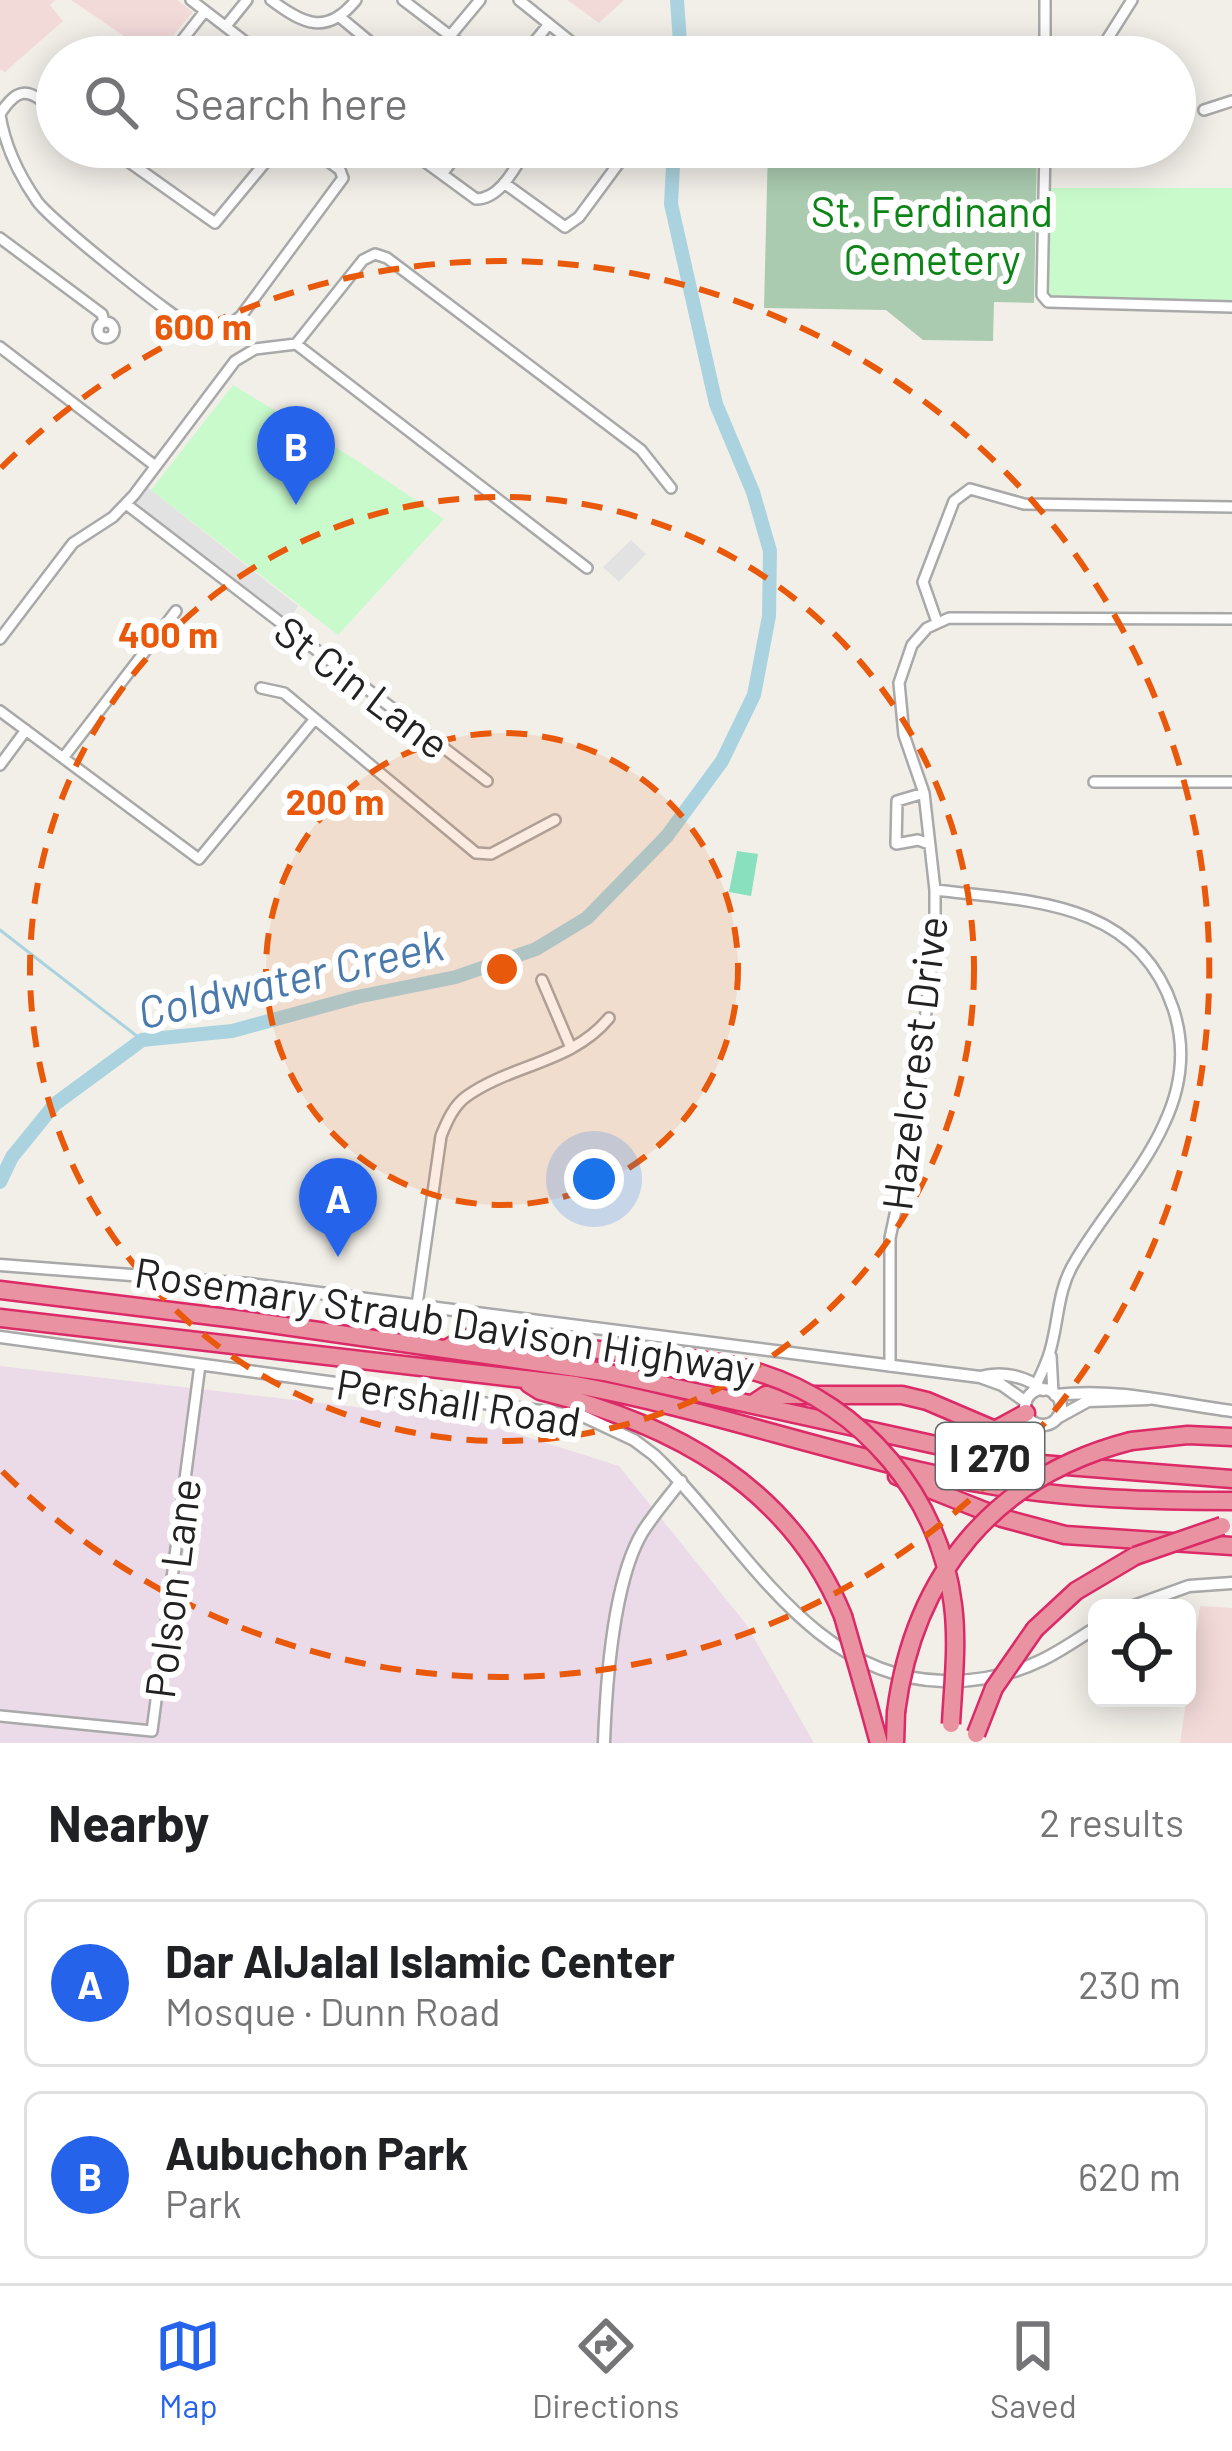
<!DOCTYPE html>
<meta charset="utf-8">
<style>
body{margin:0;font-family:Barlow,sans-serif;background:#f2f2f2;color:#202124}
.controls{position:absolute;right:36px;bottom:36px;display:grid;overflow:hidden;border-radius:18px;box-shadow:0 6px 30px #0003}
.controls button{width:108px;height:108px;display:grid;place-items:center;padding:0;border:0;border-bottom:3px solid #e0e0e0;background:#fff;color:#202124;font:60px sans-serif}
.you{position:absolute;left:594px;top:1179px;width:42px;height:42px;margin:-30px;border:9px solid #fff;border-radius:50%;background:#1a73e8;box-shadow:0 0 0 18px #1a73e833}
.badge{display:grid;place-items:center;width:78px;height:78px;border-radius:50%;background:#2563eb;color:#fff;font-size:39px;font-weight:700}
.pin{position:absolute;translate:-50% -99px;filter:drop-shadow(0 3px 6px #0008)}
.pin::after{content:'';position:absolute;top:63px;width:42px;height:36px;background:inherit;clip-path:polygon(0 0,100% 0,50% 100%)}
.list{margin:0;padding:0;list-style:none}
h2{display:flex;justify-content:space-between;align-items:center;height:156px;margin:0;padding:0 48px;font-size:51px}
h2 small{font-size:39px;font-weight:400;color:#757577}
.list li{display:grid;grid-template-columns:78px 1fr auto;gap:36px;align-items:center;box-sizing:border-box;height:168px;margin:0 24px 24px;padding:0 24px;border:3px solid #e0e0e0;border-radius:18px}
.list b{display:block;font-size:45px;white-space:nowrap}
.list p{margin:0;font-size:39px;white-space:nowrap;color:#757577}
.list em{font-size:39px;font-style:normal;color:#757577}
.icon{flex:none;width:66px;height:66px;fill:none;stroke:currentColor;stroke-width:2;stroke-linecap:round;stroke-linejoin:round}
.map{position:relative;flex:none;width:1232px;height:1743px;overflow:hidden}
.search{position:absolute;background:#fff;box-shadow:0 6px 30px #0003;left:36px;right:36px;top:36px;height:132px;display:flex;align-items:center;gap:30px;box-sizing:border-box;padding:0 42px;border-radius:66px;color:#757577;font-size:45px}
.sheet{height:540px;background:#fff}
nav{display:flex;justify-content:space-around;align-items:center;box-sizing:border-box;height:168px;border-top:3px solid #e0e0e0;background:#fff;font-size:33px;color:#757577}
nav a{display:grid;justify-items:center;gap:6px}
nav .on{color:#2563eb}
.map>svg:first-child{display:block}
</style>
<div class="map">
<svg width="1232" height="1743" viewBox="0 0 1232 1743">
<rect width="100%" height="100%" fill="#f2efe9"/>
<!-- commercial -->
<path fill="#f2dad9" d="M 0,0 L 55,0 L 50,5 L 63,21 L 5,72 L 0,69 Z
M 71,0 L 177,0 L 193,12 L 155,57 Z
M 567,0 L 624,0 L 599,23 Z
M 1200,1606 L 1232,1608 L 1232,1743 L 1180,1743 Z"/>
<!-- industrial -->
<path fill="#ebdbe8" d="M 0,1366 L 476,1421 L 619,1466 L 746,1624 L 814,1743 L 0,1743 Z"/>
<!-- cemetery -->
<path fill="#aacbaf" d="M 768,147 L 1037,147 L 1034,303 L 994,302 L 993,341 L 923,340 L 886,310 L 764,308 Z"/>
<!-- park -->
<path fill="#c8facc" d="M 1050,188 L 1232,188 L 1232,307 L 1048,305 Z
M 233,385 L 353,458 L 444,519 L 338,635 L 151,490 Z"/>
<!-- pitch -->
<path fill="#88e0be" d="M 737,851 L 758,854 L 751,896 L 729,892 Z"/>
<!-- parking -->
<path fill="#e2e2e2" d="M 142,483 L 298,606 L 285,626 L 126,504 Z
M 631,540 L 646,554 L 619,582 L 603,567 Z"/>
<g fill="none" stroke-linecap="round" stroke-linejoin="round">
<!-- stream -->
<path stroke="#aad3df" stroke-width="3" d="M 0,930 L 142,1040"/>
<!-- river -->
<path stroke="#aad3df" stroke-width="14" d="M 677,0 L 681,57
M 0,1182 L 12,1157 L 55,1104 L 142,1040 L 232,1031 L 357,997 L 456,977 L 536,949 L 587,918 L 667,836 L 722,761 L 754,695 L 769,616 L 770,551 L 753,492 L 716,404 L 671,204 L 674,147"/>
<!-- minor casing -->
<g stroke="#a9a9a9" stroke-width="14">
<path id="minor" d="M 191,0 L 265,57
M 271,0 C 303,24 327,36 356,0
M 403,0 L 478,57
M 519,0 L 590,57
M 1045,0 L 1045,57
M 341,18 L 388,57
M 226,26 L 247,0
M 450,36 L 480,0
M 169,57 L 205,11
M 522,57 L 549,24
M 1096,57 L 1132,0
M 1204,110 L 1232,101
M 0,114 C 21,82 30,92 57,111
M 0,115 C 5,146 19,175 37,201 C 49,219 181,325 198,330 C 214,334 229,327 241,316 L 343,178 L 340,170 L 309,147
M 108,147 L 215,223 L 278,147
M 405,147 L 476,199 C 501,199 515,167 528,147
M 1045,147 L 1042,295 L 1048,302 L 1232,307
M 442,174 L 463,147
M 504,183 L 565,227 L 579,217 L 624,156 L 623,147
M 0,238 L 102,314 L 104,322
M98 330a8 8 0 1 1 16 0a8 8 0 1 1-16 0Z
M 296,344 L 587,568
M 0,347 L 154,465
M 126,504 L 487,781
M 937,622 L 923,582 L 954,501 L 970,489 L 1024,504 L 1232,507
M 0,639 L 73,543 L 113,517 L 134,495 L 235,361 L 255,349 L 296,344 L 363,260 L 375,254 L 387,258 L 641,450 L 671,488
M 261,688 L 284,693 L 476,853 L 491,854 L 555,820
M 0,711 L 199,859 L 314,720
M 63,758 L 176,611
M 0,765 L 26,730
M 1094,782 L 1232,782
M 924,793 L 897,801 L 896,844 L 918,840 L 929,844
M 935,890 C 1029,901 1137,900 1173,1008 C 1186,1047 1182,1086 1164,1124 C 1142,1173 1101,1216 1074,1263 C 1057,1291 1059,1321 1050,1351 C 1046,1366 1038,1380 1032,1393
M 542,980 L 571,1048
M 417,1305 L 441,1136 C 447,1121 454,1105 467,1096 C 512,1064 572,1063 609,1018
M 1051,1356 L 1053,1393
M 890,1366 L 890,1238 L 913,1130 L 935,930 L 935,890 L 924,793 L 904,735 L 899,683 L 912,645 L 927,628 L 949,618 L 1232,619
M 0,1716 L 152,1731 L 200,1365"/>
</g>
<!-- tertiary casing -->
<g stroke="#a9a9a9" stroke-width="15">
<path id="tertiary" d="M 0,1265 L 249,1284 L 980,1377 L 1002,1385 L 1026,1402
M 0,1337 L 585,1417 L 634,1440 L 654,1455 C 741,1537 808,1678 943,1681 C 977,1682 1011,1675 1042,1660 C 1061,1651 1079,1638 1097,1627
M 980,1377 C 1002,1371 1026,1376 1043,1390
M1025 1407a18 18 0 1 1 36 0a18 18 0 1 1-36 0Z
M 1055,1395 C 1119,1388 1170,1403 1232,1411
M 1057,1418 L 1088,1401 L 1148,1399
M 1128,1608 L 1189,1586 L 1232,1583
M 604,1743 C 606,1686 613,1582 642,1533 C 653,1515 668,1498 681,1481"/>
</g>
<!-- motorway casing -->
<g stroke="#dc2a67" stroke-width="21">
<path id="motorway" d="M 0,1290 L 236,1319 L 604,1372 L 954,1449 L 1041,1464 L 1232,1479
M 0,1318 L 576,1385 C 717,1411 853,1462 995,1486 C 1073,1499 1152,1501 1232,1501
M 446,1349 L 465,1338 L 633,1353
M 529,1384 L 540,1391 C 672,1423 790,1486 843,1616
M 754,1403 L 766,1395 L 902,1395 L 927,1401 L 995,1430 L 1026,1413
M 1131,1441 L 1188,1435 L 1232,1437
M 897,1476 L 1002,1518 L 1065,1535 L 1232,1546
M 1035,1629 L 1076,1591 L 1135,1556
M 868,1703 L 879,1743
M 895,1743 L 896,1712"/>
</g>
<!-- minor -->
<use href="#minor" stroke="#fff" stroke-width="9"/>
<!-- tertiary -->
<use href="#tertiary" stroke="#fff" stroke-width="10"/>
<!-- motorway -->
<use href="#motorway" stroke="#e892a2" stroke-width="16"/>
<!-- motorway-bridge casing -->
<g stroke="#dc2a67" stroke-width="21" stroke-linecap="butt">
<path id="motorway-bridge" d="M 633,1353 C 676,1357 719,1360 760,1373 C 863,1405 940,1497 953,1605 C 958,1645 953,1685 951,1724
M 1135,1556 L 1222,1526
M 843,1616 L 868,1703
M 896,1712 C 914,1574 995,1476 1131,1441
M 976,1734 L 994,1688 L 1035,1629"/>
</g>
<!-- motorway-bridge -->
<use href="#motorway-bridge" stroke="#e892a2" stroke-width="16"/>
</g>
<!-- distance rings -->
<circle cx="502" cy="969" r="236" fill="#e8590c" fill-opacity=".12"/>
<g fill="none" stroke="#e8590c" stroke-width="6" stroke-dasharray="21 15">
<circle cx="502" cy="969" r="236"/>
<circle cx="502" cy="969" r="472"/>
<path d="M1 468A708 708 0 1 1 1 1470"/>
</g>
<g text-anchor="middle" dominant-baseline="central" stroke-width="12" stroke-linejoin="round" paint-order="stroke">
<!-- shield labels -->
<rect fill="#fff" stroke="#646464" stroke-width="3" x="936" y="1423" width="108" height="66" rx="9"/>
<g font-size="39" font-weight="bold" fill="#222">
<text x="990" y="1456">I 270</text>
</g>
<!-- park labels -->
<g font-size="42" fill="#0c8416" stroke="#fff">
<text x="932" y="210">St. Ferdinand<tspan x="932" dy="48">Cemetery</tspan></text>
</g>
<!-- street labels -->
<g font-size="42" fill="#222" stroke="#fff">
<text transform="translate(363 686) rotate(37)">St Cin Lane</text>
<text transform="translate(913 1063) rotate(-83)">Hazelcrest Drive</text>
<text transform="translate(445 1319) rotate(9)">Rosemary Straub Davison Highway</text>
<text transform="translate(459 1401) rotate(9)">Pershall Road</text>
<text transform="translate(171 1588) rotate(-83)">Polson Lane</text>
</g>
<!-- water labels -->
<g font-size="45" font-style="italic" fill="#4a7aab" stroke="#fff">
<text transform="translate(290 977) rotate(-13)">Coldwater Creek</text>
</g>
</g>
<circle cx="502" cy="969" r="18" fill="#e8590c" stroke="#fff" stroke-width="6"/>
<g font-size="36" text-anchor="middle" font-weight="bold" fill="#e8590c" stroke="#fff" stroke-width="12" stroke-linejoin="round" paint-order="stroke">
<text x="203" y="340">600 m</text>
<text x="168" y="648">400 m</text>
<text x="335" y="815">200 m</text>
</g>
</svg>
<div class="controls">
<button><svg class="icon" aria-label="locate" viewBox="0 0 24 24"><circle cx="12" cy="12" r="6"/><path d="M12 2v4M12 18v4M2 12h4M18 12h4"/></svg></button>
</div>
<div class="you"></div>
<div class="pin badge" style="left:338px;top:1257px">A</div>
<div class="pin badge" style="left:296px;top:505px">B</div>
<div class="search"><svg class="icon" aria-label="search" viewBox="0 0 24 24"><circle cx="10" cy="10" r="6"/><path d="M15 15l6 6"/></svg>Search here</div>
</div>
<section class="sheet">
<h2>Nearby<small>2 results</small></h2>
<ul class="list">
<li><span class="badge">A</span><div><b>Dar AlJalal Islamic Center</b><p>Mosque · Dunn Road</p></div><em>230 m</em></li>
<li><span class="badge">B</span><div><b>Aubuchon Park</b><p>Park</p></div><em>620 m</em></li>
</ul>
</section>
<nav>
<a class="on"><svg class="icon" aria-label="map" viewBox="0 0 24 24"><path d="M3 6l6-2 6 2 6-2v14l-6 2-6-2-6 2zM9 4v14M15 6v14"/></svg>Map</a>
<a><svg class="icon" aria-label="directions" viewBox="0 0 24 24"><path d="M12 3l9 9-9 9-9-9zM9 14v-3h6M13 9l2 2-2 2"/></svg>Directions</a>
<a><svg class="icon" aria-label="saved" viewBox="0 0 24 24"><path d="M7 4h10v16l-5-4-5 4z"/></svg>Saved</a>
</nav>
